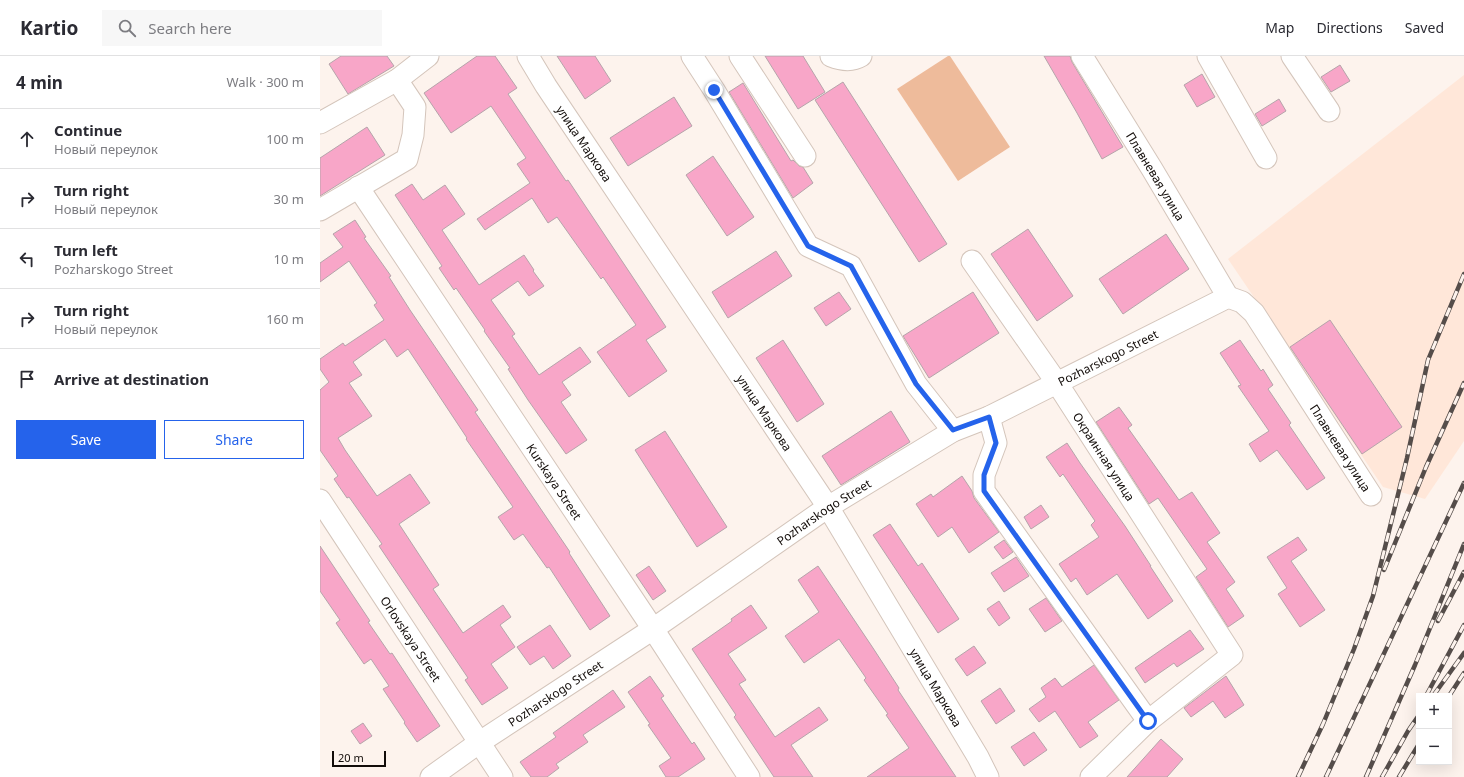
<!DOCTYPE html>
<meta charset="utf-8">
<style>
body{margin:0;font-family:"Noto Sans",sans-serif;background:#f7f7f7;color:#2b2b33}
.controls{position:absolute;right:12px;bottom:12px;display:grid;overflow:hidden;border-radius:0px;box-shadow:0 4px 16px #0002}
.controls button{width:36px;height:36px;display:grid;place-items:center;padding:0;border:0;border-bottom:1px solid #e1e1e2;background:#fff;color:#2b2b33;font:20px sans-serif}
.scale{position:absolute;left:12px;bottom:10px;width:54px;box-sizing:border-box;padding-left:4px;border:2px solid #120c09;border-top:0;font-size:11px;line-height:14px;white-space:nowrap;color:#120c09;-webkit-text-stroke:3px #fdf3ed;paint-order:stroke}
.stop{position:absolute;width:12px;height:12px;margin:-9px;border:3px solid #2563eb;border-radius:50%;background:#fff}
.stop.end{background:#2563eb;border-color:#fff;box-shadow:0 1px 4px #0008}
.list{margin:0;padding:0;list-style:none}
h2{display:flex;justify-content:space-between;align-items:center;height:52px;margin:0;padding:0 16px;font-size:17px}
h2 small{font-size:13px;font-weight:400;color:#7c7c81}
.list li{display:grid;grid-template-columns:26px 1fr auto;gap:12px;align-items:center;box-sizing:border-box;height:60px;padding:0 16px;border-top:1px solid #e1e1e2}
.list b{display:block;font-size:15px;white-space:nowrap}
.list p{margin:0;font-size:13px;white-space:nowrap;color:#7c7c81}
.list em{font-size:13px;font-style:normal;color:#7c7c81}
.actions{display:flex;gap:8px;padding:12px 16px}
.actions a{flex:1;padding:9px 0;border:1px solid #2563eb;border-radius:0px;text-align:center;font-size:14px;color:#2563eb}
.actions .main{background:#2563eb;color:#fff}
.icon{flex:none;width:22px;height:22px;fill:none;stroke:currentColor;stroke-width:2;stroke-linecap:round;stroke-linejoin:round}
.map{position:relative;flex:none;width:1144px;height:721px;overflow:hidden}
header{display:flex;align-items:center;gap:24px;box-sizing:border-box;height:56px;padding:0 20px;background:#fff;border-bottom:1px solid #e1e1e2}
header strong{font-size:19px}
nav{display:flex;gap:22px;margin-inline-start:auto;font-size:14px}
.search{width:280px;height:36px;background:#f7f7f7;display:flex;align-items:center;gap:10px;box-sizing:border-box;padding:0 14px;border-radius:0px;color:#7c7c81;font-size:15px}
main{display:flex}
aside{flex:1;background:#fff}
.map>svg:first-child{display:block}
</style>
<header>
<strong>Kartio</strong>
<div class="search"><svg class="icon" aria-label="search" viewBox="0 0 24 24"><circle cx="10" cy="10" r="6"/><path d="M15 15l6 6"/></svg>Search here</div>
<nav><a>Map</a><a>Directions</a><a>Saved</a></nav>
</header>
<main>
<aside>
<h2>4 min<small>Walk · 300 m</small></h2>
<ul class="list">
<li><svg class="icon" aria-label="ahead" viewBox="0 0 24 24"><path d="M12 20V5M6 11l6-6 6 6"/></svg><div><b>Continue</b><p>Новый переулок</p></div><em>100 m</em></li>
<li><svg class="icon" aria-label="right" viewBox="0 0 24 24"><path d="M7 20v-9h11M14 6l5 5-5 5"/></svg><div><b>Turn right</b><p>Новый переулок</p></div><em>30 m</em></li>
<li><svg class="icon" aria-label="left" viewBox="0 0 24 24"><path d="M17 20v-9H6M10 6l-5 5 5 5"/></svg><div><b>Turn left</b><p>Pozharskogo Street</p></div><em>10 m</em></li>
<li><svg class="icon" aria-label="right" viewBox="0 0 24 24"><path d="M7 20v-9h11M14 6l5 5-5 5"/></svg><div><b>Turn right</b><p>Новый переулок</p></div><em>160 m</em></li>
<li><svg class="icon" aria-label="arrive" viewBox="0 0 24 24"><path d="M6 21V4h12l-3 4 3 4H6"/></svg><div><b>Arrive at destination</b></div></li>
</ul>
<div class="actions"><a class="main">Save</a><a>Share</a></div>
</aside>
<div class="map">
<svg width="1144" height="721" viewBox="0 0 1144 721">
<rect width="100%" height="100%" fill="#fdf3ed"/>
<!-- built -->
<path fill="#ffe7d9" d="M 1144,19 L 1144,385 L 1105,443 L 1063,431 L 908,203 Z"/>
<!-- green -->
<path fill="#eebb9b" d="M 628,0 L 630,0 L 690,91 L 638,125 L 577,33 Z"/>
<!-- building -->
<path fill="#f8a6c8" stroke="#b5a4aa" d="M 21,0 L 67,0 L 74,10 L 28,38 L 9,8 Z
M 157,0 L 175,0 L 197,32 L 188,38 L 246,125 L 248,124 L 346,271 L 326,284 L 347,315 L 309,341 L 277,296 L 316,269 L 283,221 L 281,223 L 237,161 L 228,167 L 212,142 L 165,174 L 157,163 L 210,127 L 197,108 L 206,102 L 171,50 L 131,77 L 104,37 Z
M 237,0 L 275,0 L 291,25 L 265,43 Z
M 445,0 L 483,0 L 505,36 L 478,53 Z
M 724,0 L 750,0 L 752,6 L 803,91 L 782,103 L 757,57 Z
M 1020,9 L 1030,25 L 1011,36 L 1001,21 Z
M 882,18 L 895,41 L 877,51 L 864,29 Z
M 523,26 L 627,188 L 599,206 L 495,44 Z
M 423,27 L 471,105 L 473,104 L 479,110 L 483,111 L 493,127 L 473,142 L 409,36 Z
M 354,41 L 372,70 L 308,110 L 290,82 Z
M 959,43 L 966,55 L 942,70 L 935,58 Z
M 47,71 L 65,99 L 0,140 L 0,102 Z
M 393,100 L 434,161 L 407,180 L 366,119 Z
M 92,128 L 103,144 L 125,129 L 145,158 L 122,174 L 159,229 L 204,199 L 214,214 L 213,215 L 224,230 L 209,240 L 198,225 L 171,244 L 195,278 L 192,280 L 219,319 L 260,291 L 271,306 L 242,326 L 251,339 L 241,346 L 267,384 L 246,398 L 208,344 L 188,313 L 190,312 L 164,275 L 165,274 L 136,232 L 134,234 L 119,212 L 122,210 L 75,139 Z
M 35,164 L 46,181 L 44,182 L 71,220 L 69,221 L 90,254 L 158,354 L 155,356 L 250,496 L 249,497 L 290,560 L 270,574 L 229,511 L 227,512 L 203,478 L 194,484 L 178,461 L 193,451 L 146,383 L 147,382 L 88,293 L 77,301 L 65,283 L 33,306 L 42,319 L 29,327 L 52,360 L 18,382 L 25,394 L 57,440 L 90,418 L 110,447 L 79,468 L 119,529 L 113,533 L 143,577 L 183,549 L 191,561 L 180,569 L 195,591 L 171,608 L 188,632 L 162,649 L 145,624 L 148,622 L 59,490 L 62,488 L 29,441 L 27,442 L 14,423 L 18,420 L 0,394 L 0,334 L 9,326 L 0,313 L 0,303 L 23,287 L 25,290 L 64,264 L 54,249 L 57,247 L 29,205 L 0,226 L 0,207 L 23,191 L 13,178 Z
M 708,173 L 753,240 L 717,265 L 671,198 Z
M 846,178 L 869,213 L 803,258 L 779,223 Z
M 456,195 L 472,220 L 408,262 L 392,236 Z
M 519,236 L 531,253 L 506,270 L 494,252 Z
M 653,236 L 679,277 L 609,322 L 583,280 Z
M 1010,264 L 1082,371 L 1042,398 L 970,291 Z
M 463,284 L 504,348 L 477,366 L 436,302 Z
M 920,284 L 941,315 L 943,313 L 953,329 L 948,333 L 971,367 L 969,369 L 1005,422 L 987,434 L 957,394 L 940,406 L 929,388 L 949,375 L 918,330 L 921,329 L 900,297 Z
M 799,351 L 812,369 L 808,372 L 859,444 L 872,436 L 900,477 L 887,486 L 915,526 L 906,533 L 924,560 L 908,571 L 876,521 L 887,513 L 838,442 L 829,448 L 776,366 Z
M 571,355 L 590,386 L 521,429 L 502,400 Z
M 345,375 L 407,471 L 377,491 L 315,394 Z
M 747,387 L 760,407 L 805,470 L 831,510 L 830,510 L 853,545 L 828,563 L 797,518 L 767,539 L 756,522 L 751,526 L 739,508 L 779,481 L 771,469 L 775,465 L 743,418 L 740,421 L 726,401 Z
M 642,420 L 652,435 L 654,442 L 679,476 L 649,497 L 632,471 L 618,481 L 596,448 L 611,438 L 613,441 Z
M 721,449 L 729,461 L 711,473 L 704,461 Z
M 570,468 L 598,510 L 602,507 L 639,563 L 618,577 L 553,479 Z
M 978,481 L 987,494 L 971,505 L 1005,554 L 980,571 L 958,538 L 967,532 L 947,501 Z
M 684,484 L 693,496 L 683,503 L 674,491 Z
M 0,490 L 50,565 L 48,566 L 70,598 L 72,597 L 120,670 L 97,686 L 84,667 L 85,666 L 63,633 L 69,630 L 51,603 L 44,608 L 16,567 L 20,564 L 0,535 Z
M 696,501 L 709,520 L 684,536 L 671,517 Z
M 329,510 L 346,535 L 333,544 L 316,519 Z
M 498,510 L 553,592 L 579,632 L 578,634 L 636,721 L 547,721 L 589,692 L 566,659 L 568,658 L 544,624 L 546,622 L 519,583 L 484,607 L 465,580 L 499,556 L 478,524 Z
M 726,542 L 742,565 L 725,576 L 709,553 Z
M 679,545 L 690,562 L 679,570 L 667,553 Z
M 431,549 L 447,572 L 408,598 L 426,624 L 419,628 L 455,681 L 499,651 L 508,664 L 471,689 L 493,721 L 454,721 L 414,661 L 416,659 L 372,593 L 412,565 L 411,563 Z
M 230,569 L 251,600 L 233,613 L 224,600 L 210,609 L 197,591 Z
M 870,574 L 884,593 L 857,611 L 854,607 L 825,627 L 815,612 Z
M 654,590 L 666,607 L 647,620 L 635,603 Z
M 774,609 L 799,644 L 768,666 L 778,680 L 760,692 L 735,655 L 719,666 L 709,653 L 726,641 L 721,632 L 735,622 L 742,631 Z
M 330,620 L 344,640 L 341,642 L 372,688 L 374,686 L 385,703 L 358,721 L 346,721 L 339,710 L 351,702 L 328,669 L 330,668 L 308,636 Z
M 906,620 L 924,649 L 905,662 L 893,645 L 871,661 L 864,652 Z
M 680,632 L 695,655 L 676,668 L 661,645 Z
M 293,634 L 305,651 L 263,679 L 268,686 L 236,708 L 239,712 L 227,721 L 211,721 L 200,706 L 236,681 L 233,677 Z
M 43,667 L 52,680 L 40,688 L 31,675 Z
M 714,676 L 727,694 L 704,710 L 691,691 Z
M 841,683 L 863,703 L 847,721 L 807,721 Z"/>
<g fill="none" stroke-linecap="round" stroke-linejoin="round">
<!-- minor casing -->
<g stroke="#d4c5bb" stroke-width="23">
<g id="minor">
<path id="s1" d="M 208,0 L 226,30 L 508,451 L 658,701 L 668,721"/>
<path d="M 372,0 L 394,34 L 488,190 L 531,210 L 596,328 L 633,375"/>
<path d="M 420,0 L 485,100"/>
<path d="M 511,0 C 521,4 531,6 541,0"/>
<path id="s2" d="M 762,0 L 832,113 L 908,241"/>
<path d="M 888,0 L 946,102"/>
<path d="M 972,0 L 1009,55"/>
<path d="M 0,67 L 77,24 L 108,0"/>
<path id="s3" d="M 38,131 L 333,573 L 429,721"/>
<path d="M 0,154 L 87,103 L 93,79 L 95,51 L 77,24"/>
<path id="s4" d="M 652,205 L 737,327 L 912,599 L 828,665 L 771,721"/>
<path d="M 669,361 L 676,387 L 664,419 L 664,435 L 828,665"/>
<path id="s5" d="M 0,444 L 182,721"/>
<path id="s6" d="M 111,721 L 160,686 L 333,573 L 508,451 L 633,375 L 669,361 L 908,241 L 922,246 L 934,257 L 1051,439"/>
</g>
</g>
<!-- minor -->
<use href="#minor" stroke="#fff" stroke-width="21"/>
<!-- rail casing -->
<g stroke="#554d4a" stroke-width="4.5">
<path id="rail" d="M 1064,514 L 1106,411 L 1144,327
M 1118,565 L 1144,516
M 1106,640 L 1144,569
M 1113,640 L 1144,597
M 1129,640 L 1144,617
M 978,721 L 1003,668 L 1034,593 L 1053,540 L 1087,402 L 1108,304 L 1144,218
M 1006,721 L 1144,427
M 1046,721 L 1095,609 L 1144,488
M 1062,721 L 1088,675 L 1099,659
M 1079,721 L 1099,688"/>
</g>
<!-- rail -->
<use href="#rail" stroke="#fdf3ed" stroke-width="3" stroke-dasharray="9" stroke-linecap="butt"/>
</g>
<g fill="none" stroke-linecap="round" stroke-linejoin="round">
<!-- route -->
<path stroke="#2563eb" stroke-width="5" d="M 394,34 L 488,190 L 531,210 L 596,328 L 633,374 L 669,361 L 676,387 L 664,419 L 664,435 L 828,665"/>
</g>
<g text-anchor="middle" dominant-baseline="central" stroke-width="4" stroke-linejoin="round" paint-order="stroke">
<!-- street labels -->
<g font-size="12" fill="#120c09" stroke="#fdf3ed">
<text stroke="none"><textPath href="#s1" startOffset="104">улица Маркова</textPath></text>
<text stroke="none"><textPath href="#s2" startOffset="141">Плавневая улица</textPath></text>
<text stroke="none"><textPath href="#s6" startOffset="798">Pozharskogo Street</textPath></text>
<text stroke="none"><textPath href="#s1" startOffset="428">улица Маркова</textPath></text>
<text stroke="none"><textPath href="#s6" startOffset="1124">Плавневая улица</textPath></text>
<text stroke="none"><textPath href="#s4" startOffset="236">Окраинная улица</textPath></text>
<text stroke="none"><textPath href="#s3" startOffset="354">Kurskaya Street</textPath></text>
<text stroke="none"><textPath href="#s6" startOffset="474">Pozharskogo Street</textPath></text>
<text stroke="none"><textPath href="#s5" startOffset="166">Orlovskaya Street</textPath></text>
<text stroke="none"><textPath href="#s1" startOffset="752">улица Маркова</textPath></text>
<text stroke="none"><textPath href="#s6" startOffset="150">Pozharskogo Street</textPath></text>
</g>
</g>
</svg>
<div class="controls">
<button>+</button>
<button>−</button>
</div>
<div class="scale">20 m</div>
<div class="stop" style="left:828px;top:665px"></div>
<div class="stop end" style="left:394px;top:34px"></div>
</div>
</main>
